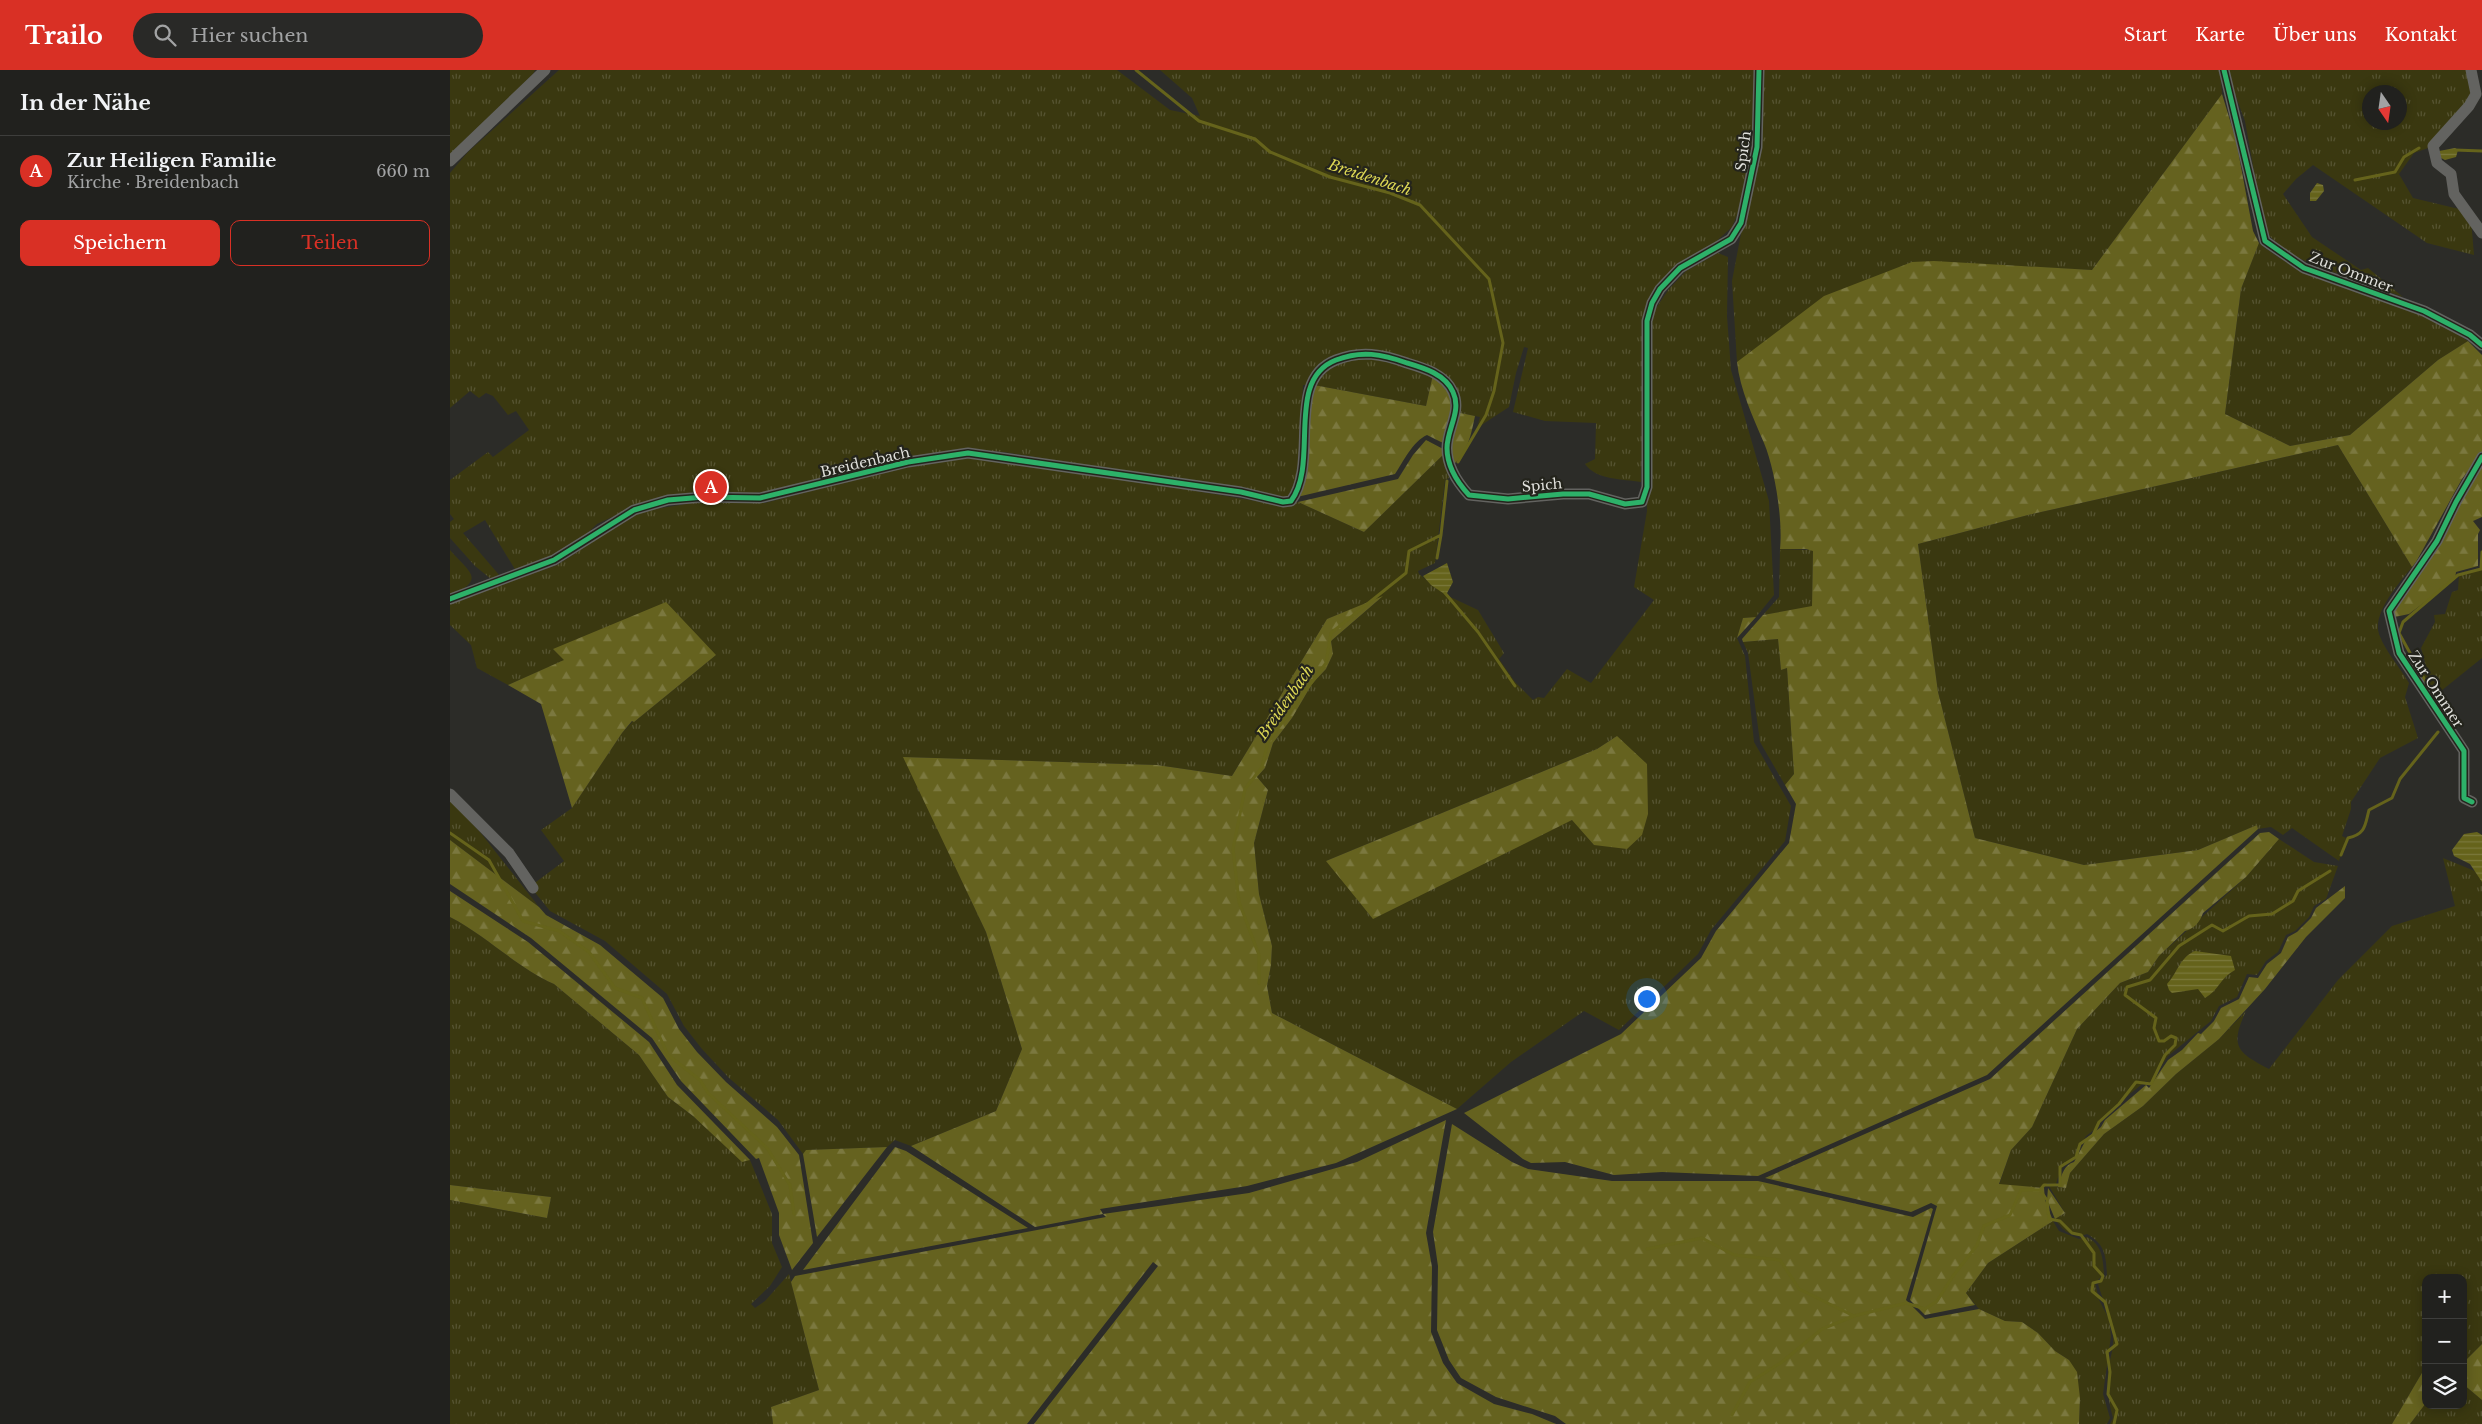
<!DOCTYPE html>
<html lang="de">
<meta charset="utf-8">
<style>
body{margin:0;font-family:"Libre Baskerville",serif;background:#292927;color:#f1f3f6}
.controls{position:absolute;right:15px;bottom:15px;display:grid;overflow:hidden;border-radius:10px;box-shadow:0 2px 12px #0003}
.controls button{width:45px;height:45px;display:grid;place-items:center;padding:0;border:0;border-bottom:1px solid #3e3e3c;background:#21211e;color:#f1f3f6;font:25px sans-serif}
.compass{position:absolute;left:1912px;top:15px;width:45px;height:45px;border-radius:50%;background:#21211e;box-shadow:0 2px 12px #0003;rotate:167deg}
.you{position:absolute;left:1196px;top:928px;width:18px;height:18px;margin:-12px;border:4px solid #fff;border-radius:50%;background:#1a73e8;box-shadow:0 0 0 8px #1a73e833}
.badge{display:grid;place-items:center;width:32px;height:32px;border-radius:50%;background:#d93025;color:#fff;font-size:16px;font-weight:700}
.pin{position:absolute;translate:-50% -50%;border:2px solid #fff;box-shadow:0 1px 5px #0006}
.list{margin:0;padding:0;list-style:none}
h2{display:flex;justify-content:space-between;align-items:center;height:65px;margin:0;padding:0 20px;font-size:21px}
h2 small{font-size:16px;font-weight:400;color:#a2a3a4}
.list li{display:grid;grid-template-columns:32px 1fr auto;gap:15px;align-items:center;box-sizing:border-box;height:70px;padding:0 20px;border-top:1px solid #3e3e3c}
.list b{display:block;font-size:19px;white-space:nowrap}
.list p{margin:0;font-size:16px;white-space:nowrap;color:#a2a3a4}
.list em{font-size:16px;font-style:normal;color:#a2a3a4}
.actions{display:flex;gap:10px;padding:15px 20px}
.actions a{flex:1;padding:11px 0;border:1px solid #d93025;border-radius:10px;text-align:center;font-size:18px;color:#d93025}
.actions .main{background:#d93025;color:#fff}
.icon{flex:none;width:28px;height:28px;fill:none;stroke:currentColor;stroke-width:2;stroke-linecap:round;stroke-linejoin:round}
.map{position:relative;flex:none;width:2032px;height:1354px;overflow:hidden}
header{display:flex;align-items:center;gap:30px;box-sizing:border-box;height:70px;padding:0 25px;background:#d93025;color:#fff}
header strong{font-size:24px}
nav{display:flex;gap:28px;margin-inline-start:auto;font-size:18px}
.search{width:350px;height:45px;background:#292927;display:flex;align-items:center;gap:12px;box-sizing:border-box;padding:0 18px;border-radius:28px;color:#a2a3a4;font-size:19px}
main{display:flex}
aside{flex:1;background:#21211e}
.map>svg:first-child{display:block}
</style>
<header>
<strong>Trailo</strong>
<div class="search"><svg class="icon" aria-label="search" viewBox="0 0 24 24"><circle cx="10" cy="10" r="6"/><path d="M15 15l6 6"/></svg>Hier suchen</div>
<nav><a>Start</a><a>Karte</a><a>Über uns</a><a>Kontakt</a></nav>
</header>
<main>
<aside>
<h2>In der Nähe<small></small></h2>
<ul class="list">
<li><span class="badge">A</span><div><b>Zur Heiligen Familie</b><p>Kirche · Breidenbach</p></div><em>660 m</em></li>
</ul>
<div class="actions"><a class="main">Speichern</a><a>Teilen</a></div>
</aside>
<div class="map">
<svg width="2032" height="1354" viewBox="0 0 2032 1354">
<defs>
<pattern id="grass-tufts" width="24" height="20" patternUnits="userSpaceOnUse" patternTransform="scale(1.25)"><rect width="24" height="20" fill="#3a3810"/><path d="M3 7l-1-3M5 7V3M7 7l1-3M15 17l-1-3M17 17v-4M19 17l1-3" fill="none" stroke="#565432"/></pattern>
<pattern id="forest-firs" width="22" height="20" patternUnits="userSpaceOnUse" patternTransform="scale(1.25)"><rect width="22" height="20" fill="#65621f"/><path d="M5 1l3.5 6h-7zM16 11l3.5 6h-7z" fill="#7b783f"/></pattern>
<pattern id="water-rules" width="6" height="5" patternUnits="userSpaceOnUse" patternTransform="scale(1.25)"><rect width="6" height="5" fill="#65631b"/><path d="M0 2.5h6" fill="none" stroke="#7b793c"/></pattern>
</defs>
<rect width="100%" height="100%" fill="#2c2c28"/>
<!-- grass -->
<path fill="url(#grass-tufts)" fill-rule="evenodd" d="M 0,0 L 85,0 L 83,4 L 0,86 Z
M 109,0 L 667,0 L 720,40 L 750,46 L 742,28 L 710,0 L 1306,0 L 1304,59 L 1292,133 L 1282,157 L 1197,234 L 1191,412 C 1173,409 1146,410 1135,394 L 1145,389 L 1146,353 L 1095,351 L 1063,342 L 1078,278 L 1074,277 L 1066,303 L 1059,337 L 1027,358 L 1030,347 L 1001,341 L 984,300 L 976,336 L 864,315 L 853,315 L 847,419 L 836,428 L 554,382 L 525,380 L 337,420 L 280,425 L 277,408 L 249,414 L 251,425 L 188,435 L 147,454 L 122,478 L 66,501 L 35,450 L 13,463 L 50,506 L 41,509 L 25,496 L 0,468 L 0,452 L 4,449 L 0,444 L 0,410 L 38,382 L 43,387 L 79,360 L 66,341 L 58,345 L 43,326 L 36,323 L 29,328 L 20,321 L 0,338 L 0,103 L 18,82 Z
M 1311,0 L 1770,0 L 1772,24 L 1642,200 L 1546,195 L 1442,200 L 1287,292 L 1282,211 L 1297,132 Z
M 1776,0 L 2024,0 L 2022,21 L 2013,38 L 1981,77 L 1964,83 L 1949,104 L 1963,128 L 2009,139 L 2021,149 L 2024,185 L 1977,173 L 1863,95 L 1846,109 L 1833,124 L 1862,167 L 1911,200 L 1918,198 L 1953,227 L 1861,194 L 1837,182 L 1815,162 L 1795,51 ZM 1920,22 L 1950,22 L 1950,52 L 1920,52 Z
M 1809,173 C 1857,213 1919,223 1976,246 C 1991,252 2004,262 2018,271 L 1988,290 L 1900,365 L 1840,376 L 1775,344 L 1791,219 Z
M 1268,183 L 1278,187 L 1277,246 L 1281,300 L 1319,431 L 1324,525 L 1306,547 L 1293,548 L 1287,568 L 1295,586 L 1304,672 L 1341,736 L 1335,771 L 1261,860 L 1248,884 L 1169,960 L 1134,941 L 1061,992 L 1007,1039 L 822,943 L 817,916 L 821,895 L 822,876 L 809,824 L 804,773 L 818,720 L 807,707 L 815,698 L 823,673 L 842,648 L 862,614 L 876,599 L 883,584 L 881,571 L 931,528 L 877,549 L 782,706 L 707,695 L 454,687 L 536,862 L 572,979 L 546,1041 L 461,1076 L 445,1070 L 437,1077 L 357,1080 L 353,1084 L 328,1050 L 279,1008 L 252,979 L 234,956 L 217,924 L 155,871 L 100,841 L 53,783 L 82,815 L 114,791 L 91,760 L 122,738 L 172,663 L 183,651 L 184,652 L 266,585 L 103,579 L 115,590 L 58,615 L 27,598 L 21,575 L 0,555 L 0,532 L 107,495 L 129,481 L 153,461 L 193,441 L 248,432 L 315,433 L 456,396 L 515,388 L 585,394 L 836,436 L 848,432 L 914,462 L 997,381 L 999,408 L 995,410 L 985,493 L 968,501 L 969,504 L 996,525 L 1028,540 L 1054,583 L 1049,589 L 1065,612 L 1083,630 L 1088,627 L 1094,628 L 1117,599 L 1141,613 L 1204,530 L 1184,517 L 1197,441 L 1197,316 L 1200,259 L 1204,241 L 1219,219 L 1236,201 ZM 1167,666 L 1144,775 L 1123,750 L 876,791 L 1147,679 Z
M 1888,375 L 1962,497 C 1950,512 1922,543 1929,564 C 1934,579 1951,599 1959,613 L 1955,627 L 1968,668 L 1930,688 L 1901,732 L 1901,739 L 1892,766 L 1896,768 L 1889,791 L 1842,758 L 1833,765 L 1821,757 L 1808,759 L 1807,755 L 1748,780 L 1634,795 L 1525,768 L 1488,622 L 1468,474 L 1578,445 Z
M 1330,479 L 1363,480 L 1362,537 L 1313,545 L 1329,527 Z
M 0,480 C 22,505 35,508 0,527 Z
M 2032,498 L 2032,588 L 1981,629 L 1966,602 L 1967,597 L 1975,592 L 1971,578 L 1985,552 L 1984,545 L 1995,544 L 2002,522 L 2008,520 L 2009,505 Z
M 1328,569 L 1331,600 L 1337,598 L 1344,704 L 1335,715 L 1310,672 L 1298,583 L 1293,572 Z
M 0,730 L 30,762 L 89,837 L 0,770 Z
M 1829,769 L 1864,792 L 1888,796 L 1876,829 L 1864,836 L 1859,847 L 1845,861 L 1836,865 L 1828,882 L 1816,891 L 1807,905 L 1797,904 L 1787,927 L 1769,936 L 1761,951 L 1718,986 L 1699,1014 L 1696,1011 L 1681,1023 L 1653,1047 L 1648,1057 L 1636,1066 L 1623,1089 C 1612,1092 1609,1105 1606,1114 L 1597,1113 L 1594,1118 L 1549,1115 L 1561,1080 L 1582,1057 L 1627,959 L 1670,913 L 1698,902 L 1709,886 L 1796,807 Z
M 1993,788 L 2032,804 L 2032,1274 L 2013,1293 L 2013,1208 L 1976,1208 L 1976,1296 L 1942,1354 L 1660,1354 L 1663,1348 C 1658,1330 1656,1315 1659,1295 C 1661,1285 1664,1277 1663,1265 C 1662,1247 1653,1232 1648,1214 L 1657,1205 C 1656,1186 1655,1174 1637,1164 C 1622,1169 1613,1161 1605,1149 L 1615,1143 L 1599,1116 L 1616,1118 L 1620,1103 L 1654,1064 L 1693,1036 L 1726,1004 L 1769,969 L 1796,941 C 1780,976 1786,982 1819,999 L 1888,910 L 1942,856 L 2005,836 Z
M 0,847 C 37,866 66,897 104,914 L 189,985 L 218,1027 L 243,1046 L 292,1091 L 300,1090 L 322,1144 L 322,1173 L 332,1197 L 320,1216 L 301,1234 L 305,1238 L 315,1231 L 339,1204 L 369,1320 L 321,1337 L 323,1354 L 0,1354 L 0,1130 L 97,1148 L 101,1127 L 0,1115 Z
M 1603,1151 L 1609,1161 L 1629,1169 L 1637,1167 C 1652,1175 1653,1188 1654,1204 L 1645,1213 L 1649,1230 L 1659,1249 L 1661,1266 L 1653,1324 L 1660,1348 L 1657,1354 L 1629,1354 L 1630,1328 L 1619,1290 L 1605,1281 L 1588,1263 L 1572,1252 L 1555,1251 L 1529,1239 L 1516,1223 L 1538,1193 Z
M 2013,1314 L 2032,1330 L 2032,1354 L 1960,1354 L 1976,1333 L 1976,1335 L 2013,1335 Z"/>
<!-- forest -->
<path fill="url(#forest-firs)" d="M 1772,24 L 1786,70 L 1803,161 L 1809,173 L 1791,219 L 1775,344 L 1840,376 L 1900,365 L 1988,290 L 2018,271 L 2032,285 L 2032,382 L 2012,409 L 1966,492 L 1962,497 L 1888,375 L 1578,445 L 1468,474 L 1488,622 L 1525,768 L 1634,795 L 1748,780 L 1807,755 L 1808,759 L 1537,1005 L 1308,1106 L 1212,1102 L 1164,1105 L 1115,1092 L 1081,1093 L 1073,1089 L 1014,1043 L 1171,964 L 1251,888 L 1266,861 L 1339,773 L 1346,734 L 1335,715 L 1344,704 L 1337,598 L 1331,600 L 1328,569 L 1293,572 L 1292,569 L 1313,545 L 1362,536 L 1363,481 L 1356,479 L 1330,479 C 1333,451 1325,399 1314,373 C 1303,347 1290,320 1287,292 L 1374,226 L 1462,192 L 1484,191 L 1642,200 Z
M 984,300 L 1000,324 L 1001,341 L 1025,346 C 1021,365 1018,382 1003,395 L 1001,377 L 977,365 C 963,371 953,392 945,404 L 847,427 L 864,315 L 976,336 Z
M 976,370 L 997,381 L 914,462 L 848,432 L 948,409 L 963,385 Z
M 2032,396 L 2032,447 L 2023,451 L 2030,460 L 2028,464 L 2028,496 L 2006,502 L 2005,509 L 1959,544 L 1940,548 Z
M 933,526 L 881,571 L 883,584 L 876,599 L 862,614 L 842,648 L 823,673 L 815,698 L 807,707 L 818,720 L 804,773 L 809,824 L 822,876 L 821,895 L 817,916 L 822,943 L 1007,1039 L 886,1093 L 797,1116 L 650,1139 L 653,1144 L 799,1123 L 907,1092 L 996,1050 L 976,1163 L 982,1197 L 981,1262 L 993,1293 L 1007,1313 L 1044,1334 L 1082,1344 L 1106,1354 L 584,1354 L 708,1196 L 703,1192 L 577,1354 L 323,1354 L 321,1337 L 369,1320 L 341,1212 L 345,1206 L 656,1147 L 653,1144 L 585,1157 L 461,1076 L 546,1041 L 572,979 L 536,862 L 453,687 L 707,695 L 782,706 L 877,549 Z
M 216,532 L 266,585 L 184,652 L 182,651 L 172,663 L 122,738 L 91,634 L 58,615 L 114,590 L 103,579 Z
M 1306,547 L 1287,568 L 1293,548 Z
M 1167,666 L 1197,694 L 1198,744 L 1192,765 L 1177,779 L 1144,775 L 1122,750 L 923,849 L 876,791 L 1147,679 Z
M 1819,762 L 1829,769 L 1796,807 L 1753,843 C 1750,852 1744,859 1735,861 L 1709,886 L 1698,902 L 1670,913 L 1627,959 L 1582,1057 L 1561,1080 L 1549,1114 L 1594,1118 L 1595,1130 L 1603,1151 L 1538,1193 L 1516,1223 L 1525,1235 L 1475,1245 L 1460,1230 L 1487,1136 L 1481,1133 L 1461,1142 L 1315,1108 L 1540,1009 L 1810,763 Z
M 0,770 L 89,837 L 96,845 L 150,875 L 213,928 L 229,959 L 247,982 L 276,1012 L 327,1057 L 349,1085 L 363,1173 L 342,1200 L 329,1165 L 329,1143 L 309,1088 L 306,1089 L 231,1011 L 202,968 L 81,868 L 0,814 Z
M 1895,816 L 1895,828 L 1856,867 L 1815,919 L 1769,969 L 1726,1004 L 1693,1036 L 1654,1064 L 1620,1103 L 1616,1118 L 1608,1117 C 1611,1108 1613,1095 1624,1092 L 1637,1068 L 1651,1057 L 1655,1050 L 1696,1015 L 1699,1018 L 1718,990 L 1732,980 L 1748,963 L 1751,964 L 1764,951 L 1771,938 L 1789,929 L 1799,907 L 1808,908 L 1817,894 L 1831,883 L 1838,867 L 1847,862 L 1861,848 L 1866,838 Z
M 0,821 L 78,872 L 199,972 L 227,1015 L 300,1090 L 292,1092 L 243,1046 L 218,1027 L 189,985 L 104,914 C 66,897 37,866 0,847 Z
M 1002,1054 L 1062,1092 L 1078,1099 L 1162,1111 L 1308,1111 L 1463,1147 L 1481,1138 L 1483,1139 L 1456,1230 L 1475,1249 L 1529,1239 L 1555,1251 L 1572,1252 L 1588,1263 L 1605,1281 L 1619,1290 L 1627,1302 L 1630,1328 L 1629,1354 L 1116,1354 L 1105,1346 L 1046,1327 L 1011,1308 L 999,1290 L 987,1260 L 988,1196 L 983,1162 Z
M 437,1077 L 367,1167 L 353,1084 L 356,1080 Z
M 445,1077 L 456,1081 L 578,1158 L 353,1200 Z
M 0,1115 L 101,1127 L 97,1148 L 0,1130 Z
M 1598,1118 L 1615,1143 L 1605,1149 L 1597,1130 Z
M 2032,1274 L 2032,1330 L 2013,1314 L 2013,1293 Z
M 1976,1296 L 1976,1333 L 1960,1354 L 1942,1354 Z"/>
<!-- water -->
<path fill="url(#water-rules)" d="M 2005,78 L 2008,80 L 2006,87 L 1995,90 L 1989,87 L 1989,81 Z
M 1867,113 L 1873,115 L 1874,121 L 1866,131 L 1860,131 L 1860,123 Z
M 997,493 L 1003,512 L 996,525 L 981,515 L 973,506 Z
M 2027,762 L 2032,765 L 2032,812 L 2020,794 L 2004,786 L 2002,780 L 2014,764 Z
M 1745,881 L 1781,886 L 1785,900 C 1771,907 1768,921 1755,928 L 1748,919 L 1722,923 L 1719,920 L 1717,914 C 1728,902 1730,887 1745,881 Z"/>
<g fill="none" stroke-linecap="round" stroke-linejoin="round">
<!-- stream -->
<path stroke="#65631b" stroke-width="3" d="M 686,0 L 749,51 L 805,69 L 820,82 L 880,107 L 940,123 L 970,135 L 1039,209 L 1053,273 L 1044,321 L 1036,345 L 1008,392
M 2005,80 L 2032,81
M 1905,110 L 1945,102 L 1954,87 L 1969,78
M 987,488 L 991,465
M 995,523 L 1028,562 L 1065,616
M 1982,623 L 1949,563 L 1953,552 L 2008,505 L 2031,499 L 2032,482
M 0,763 L 39,790 L 73,851 L 109,861 L 139,882 L 165,918 L 192,928 L 218,985 L 250,1010 L 258,1023 L 317,1078 L 340,1115 L 344,1144
M 1891,785 L 1898,768 C 1916,764 1915,755 1919,740 L 1942,728 L 1950,709 L 1988,662
M 809,913 L 809,885 L 789,832 L 783,779 L 795,719 L 812,697 L 818,672 L 876,593 L 881,563 L 956,503 L 959,481 L 991,465 L 997,411
M 1197,1179 L 1252,1168 L 1284,1185 L 1330,1190 L 1349,1219 L 1404,1246 L 1456,1233 L 1475,1239 L 1487,1231 L 1503,1206 L 1527,1175 L 1534,1156 L 1560,1145 L 1571,1120 L 1590,1120
M 1282,1345 L 1300,1312 L 1332,1292 L 1372,1259 L 1404,1246
M 1664,1354 L 1667,1340 L 1658,1324 L 1660,1302 L 1657,1282 L 1667,1274 L 1655,1232 L 1642,1221 L 1643,1213 L 1651,1211 L 1653,1206 L 1644,1196 L 1644,1183 L 1631,1165 L 1622,1163 L 1610,1151 L 1599,1149 L 1597,1130 L 1590,1120 L 1594,1115 L 1610,1115 L 1610,1097 L 1626,1087 L 1630,1074 L 1643,1065 L 1649,1052 L 1669,1034 L 1686,1012 L 1701,1014 L 1715,985 L 1725,975 L 1726,968 L 1721,966 L 1714,971 L 1709,971 L 1704,958 L 1706,948 L 1675,925 L 1677,917 L 1700,910 L 1729,876 L 1762,855 L 1773,861 L 1799,846 L 1822,844 L 1843,831 L 1848,821 L 1880,801"/>
<!-- street -->
<path stroke="#636360" stroke-width="11" d="M 1774,0 L 1815,171 L 1854,198 L 1974,241 L 2020,265 L 2032,275
M 2021,0 L 2026,24 L 2019,36 L 1983,76 L 1987,93 L 2001,104 L 2004,124 L 2032,163
M 0,91 L 95,0
M 0,529 L 104,490 L 184,440 L 218,430 L 254,427 L 310,428 L 458,392 L 518,383 L 791,422 L 833,432 L 841,431 C 870,392 834,310 886,290 C 911,280 932,284 957,293 C 974,298 995,304 1003,322 C 1012,341 997,359 997,378 C 997,396 1007,412 1019,425 L 1058,429 L 1113,424 L 1139,424 L 1175,434 L 1192,432 L 1197,417 L 1197,251 L 1202,233 L 1210,219 L 1230,198 L 1281,169 L 1291,153 L 1307,77 L 1309,0
M 0,724 L 59,783 L 83,818
M 2022,732 L 2014,728 L 2014,681 L 1949,583 L 1939,541 L 1987,471 L 2006,432 L 2032,387"/>
<!-- cycleway casing -->
<g stroke="#24241c" stroke-width="8">
<path id="cycleway" d="M 1774,0 L 1815,171 L 1854,198 L 1974,241 L 2020,265 L 2032,275
M 0,529 L 104,490 L 184,440 L 218,430 L 254,427 L 310,428 L 458,392 L 518,383 L 791,422 L 833,432 L 841,431 C 870,392 834,310 886,290 C 911,280 932,284 957,293 C 974,298 995,304 1003,322 C 1012,341 997,359 997,378 C 997,396 1007,412 1019,425 L 1058,429 L 1113,424 L 1139,424 L 1175,434 L 1192,432 L 1197,417 L 1197,251 L 1202,233 L 1210,219 L 1230,198 L 1281,169 L 1291,153 L 1307,77 L 1309,0
M 2022,732 L 2014,728 L 2014,681 L 1949,583 L 1939,541 L 1987,471 L 2006,432 L 2032,387"/>
</g>
<!-- cycleway -->
<use href="#cycleway" stroke="#2db169" stroke-width="5"/>
</g>
<g text-anchor="middle" dominant-baseline="central" stroke-width="4.5" stroke-linejoin="round" paint-order="stroke">
<!-- street labels -->
<g font-size="14" fill="#dfdfda" stroke="#24241c">
<text transform="translate(1293 81) rotate(-82)">Spich</text>
<text transform="translate(1901 202) rotate(21)">Zur Ommer</text>
<text transform="translate(415 392) rotate(-13)">Breidenbach</text>
<text transform="translate(1092 415) rotate(-5)">Spich</text>
<text transform="translate(1986 619) rotate(57)">Zur Ommer</text>
</g>
<!-- water labels -->
<g font-size="15" font-style="italic" fill="#ddd754" stroke="#24241c">
<text transform="translate(920 107) rotate(18)">Breidenbach</text>
<text transform="translate(835 632) rotate(-55)">Breidenbach</text>
</g>
</g>
</svg>
<div class="controls">
<button>+</button>
<button>−</button>
<button><svg class="icon" aria-label="layers" viewBox="0 0 24 24"><path d="M12 4l9 5-9 5-9-5zM3 14l9 5 9-5"/></svg></button>
</div>
<svg class="compass" viewBox="-18 -18 36 36"><path d="M0-13l5 13h-10z" fill="#e53935"/><path d="M0 13l5-13h-10z" fill="#a2a3a4"/></svg>
<div class="you"></div>
<div class="pin badge" style="left:261px;top:417px">A</div>
</div>
</main>
